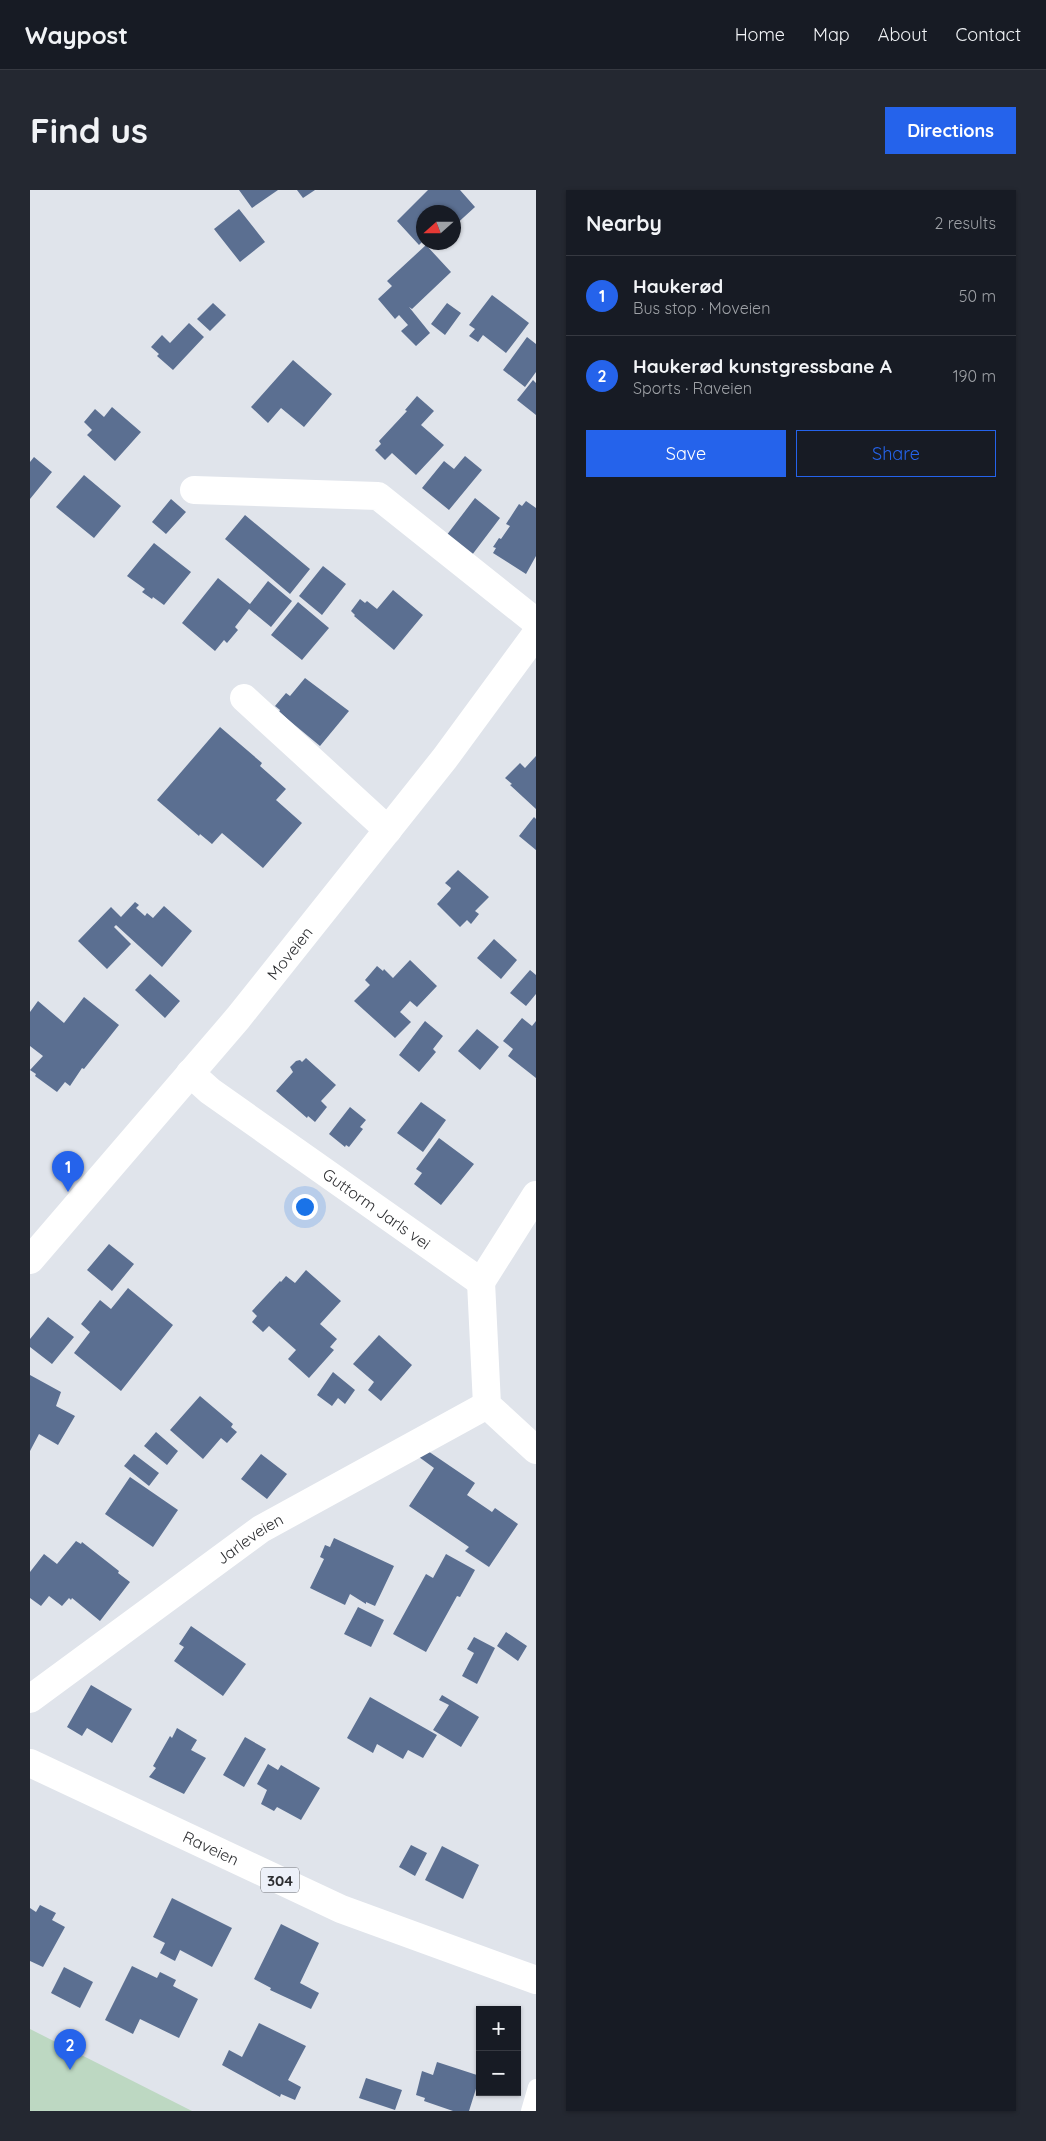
<!DOCTYPE html>
<meta charset="utf-8">
<style>
body{margin:0;font-family:Quicksand,sans-serif;background:#242831;color:#f1f3f6}
.controls{position:absolute;right:15px;bottom:15px;display:grid;overflow:hidden;border-radius:0px;box-shadow:0 1px 4px #0004}
.controls button{width:45px;height:45px;display:grid;place-items:center;padding:0;border:0;border-bottom:1px solid #363941;background:#171b24;color:#f1f3f6;font:25px sans-serif}
.compass{position:absolute;left:386px;top:15px;width:45px;height:45px;border-radius:50%;background:#171b24;box-shadow:0 1px 4px #0004;rotate:249deg}
.you{position:absolute;left:274px;top:1016px;width:18px;height:18px;margin:-12px;border:4px solid #fff;border-radius:50%;background:#1a73e8;box-shadow:0 0 0 8px #1a73e833}
.badge{display:grid;place-items:center;width:32px;height:32px;border-radius:50%;background:#2563eb;color:#fff;font-size:16px;font-weight:700}
.pin{position:absolute;translate:-50% -41px;filter:drop-shadow(0 1px 2px #0008)}
.pin::after{content:'';position:absolute;top:26px;width:18px;height:15px;background:inherit;clip-path:polygon(0 0,100% 0,50% 100%)}
.list{margin:0;padding:0;list-style:none}
h2{display:flex;justify-content:space-between;align-items:center;height:65px;margin:0;padding:0 20px;font-size:21px}
h2 small{font-size:16px;font-weight:400;color:#9ea1a6}
.list li{display:grid;grid-template-columns:32px 1fr auto;gap:15px;align-items:center;box-sizing:border-box;height:80px;padding:0 20px;border-top:1px solid #363941}
.list b{display:block;font-size:19px;white-space:nowrap}
.list p{margin:0;font-size:16px;white-space:nowrap;color:#9ea1a6}
.list em{font-size:16px;font-style:normal;color:#9ea1a6}
.actions{display:flex;gap:10px;padding:15px 20px}
.actions a{flex:1;padding:11px 0;border:1px solid #2563eb;border-radius:0px;text-align:center;font-size:18px;color:#2563eb}
.actions .main{background:#2563eb;color:#fff}
.map{position:relative;flex:none;width:506px;height:1921px;overflow:hidden;border-radius:0px}
header{display:flex;align-items:center;gap:30px;box-sizing:border-box;height:70px;padding:0 25px;background:#171b24;border-bottom:1px solid #363941}
header strong{font-size:24px}
nav{display:flex;gap:28px;margin-inline-start:auto;font-size:18px}
.intro{display:flex;align-items:center;justify-content:space-between;box-sizing:border-box;height:120px;padding:0 30px}
h1{margin:0;font-size:35px}
.button{padding:12px 22px;border-radius:0px;background:#2563eb;color:#fff;font-size:18px;font-weight:700}
main{display:flex;gap:30px;padding:0 30px}
aside{flex:1;background:#171b24;border-radius:0px;box-shadow:0 1px 4px #0004}
.map>svg:first-child{display:block}
</style>
<header>
<strong>Waypost</strong>
<nav><a>Home</a><a>Map</a><a>About</a><a>Contact</a></nav>
</header>
<div class="intro"><h1>Find us</h1><a class="button">Directions</a></div>
<main>
<div class="map">
<svg width="506" height="1921" viewBox="0 0 506 1921">
<rect width="100%" height="100%" fill="#e0e4eb"/>
<!-- green -->
<path fill="#bdd8c2" d="M 0,1839 L 162,1921 L 0,1921 Z"/>
<!-- building -->
<path fill="#5b6f91" d="M 209,0 L 248,0 L 222,18 Z
M 267,0 L 285,0 L 273,8 Z
M 398,0 L 430,0 L 445,17 L 423,37 L 423,22 L 393,22 L 393,51 L 389,55 L 367,31 Z
M 209,19 L 235,52 L 210,72 L 184,39 Z
M 396,55 L 421,82 L 382,119 L 379,117 L 400,143 L 386,156 L 371,141 L 378,135 L 369,125 L 365,129 L 348,109 L 362,96 L 357,91 Z
M 462,105 L 499,133 L 476,163 L 453,145 L 448,152 L 439,146 L 445,139 L 439,135 Z
M 183,113 L 196,125 L 180,141 L 167,129 Z
M 417,113 L 431,123 L 415,145 L 401,134 Z
M 159,133 L 174,147 L 143,180 L 127,166 L 129,164 L 121,157 L 132,145 L 140,153 Z
M 497,147 L 506,154 L 506,182 L 495,197 L 473,180 Z
M 263,170 L 302,204 L 274,237 L 251,218 L 238,233 L 221,217 Z
M 503,190 L 506,193 L 506,225 L 487,210 Z
M 387,206 L 404,221 L 391,235 L 414,255 L 386,285 L 362,263 L 355,270 L 345,260 L 351,254 L 349,251 L 377,221 L 375,220 Z
M 82,217 L 111,242 L 85,271 L 57,245 L 62,240 L 54,232 L 65,219 L 74,227 Z
M 435,266 L 452,280 L 419,320 L 392,298 L 414,271 L 424,279 Z
M 4,267 L 22,282 L 0,309 L 0,272 Z
M 54,285 L 91,316 L 64,348 L 26,317 Z
M 445,308 L 470,328 L 442,365 L 416,346 Z
M 141,309 L 156,322 L 136,344 L 122,332 Z
M 496,311 L 506,318 L 506,366 L 496,384 L 463,363 L 466,358 L 463,357 L 469,348 L 471,349 L 480,336 L 476,334 L 489,314 L 492,316 Z
M 215,325 L 280,379 L 260,404 L 195,349 Z
M 124,353 L 161,382 L 134,415 L 123,407 L 122,409 L 112,402 L 115,399 L 97,386 Z
M 293,376 L 316,394 L 292,425 L 269,406 Z
M 188,388 L 220,414 L 238,391 L 262,411 L 241,437 L 219,419 L 205,437 L 208,440 L 197,453 L 194,450 L 185,461 L 152,433 Z
M 363,400 L 393,425 L 364,460 L 324,426 L 325,425 L 321,421 L 330,409 L 335,413 L 337,411 L 347,419 Z
M 268,412 L 299,438 L 272,470 L 241,445 Z
M 275,488 L 319,521 L 290,556 L 249,522 L 250,520 L 245,516 L 256,503 L 260,506 Z
M 190,537 L 232,573 L 230,576 L 256,599 L 246,610 L 272,633 L 233,678 L 192,643 L 182,654 L 170,644 L 169,646 L 127,610 Z
M 506,566 L 506,619 L 480,595 L 482,594 L 475,588 L 490,573 L 495,578 Z
M 504,627 L 506,629 L 506,660 L 489,646 Z
M 428,680 L 459,707 L 445,721 L 449,724 L 441,734 L 437,730 L 430,737 L 407,714 L 420,700 L 421,698 L 415,693 Z
M 105,712 L 109,715 L 106,718 L 115,726 L 117,723 L 123,728 L 134,716 L 162,741 L 132,777 L 86,735 L 84,737 L 101,754 L 77,779 L 48,751 L 81,717 L 91,727 Z
M 464,749 L 487,770 L 471,789 L 447,768 Z
M 380,770 L 407,796 L 387,817 L 380,811 L 370,822 L 381,832 L 365,848 L 324,811 L 340,795 L 335,790 L 347,776 L 353,781 L 354,779 L 363,788 Z
M 500,780 L 506,785 L 506,804 L 496,816 L 480,803 Z
M 120,784 L 150,811 L 135,828 L 105,800 Z
M 54,807 L 89,835 L 54,879 L 52,878 L 40,896 L 35,892 L 27,902 L 5,886 L 6,884 L 0,880 L 13,866 L 0,856 L 0,822 L 8,811 L 34,833 Z
M 492,828 L 502,836 L 506,831 L 506,888 L 478,866 L 483,859 L 473,851 Z
M 395,831 L 413,846 L 403,859 L 406,862 L 389,882 L 369,865 Z
M 447,839 L 469,857 L 450,880 L 428,861 Z
M 276,868 L 306,895 L 291,911 L 297,917 L 285,932 L 278,926 L 277,928 L 246,901 L 263,882 L 260,877 L 266,871 L 270,870 L 272,872 Z
M 391,912 L 416,930 L 393,962 L 367,943 Z
M 320,917 L 336,930 L 330,937 L 333,939 L 319,957 L 316,955 L 315,957 L 299,944 Z
M 409,948 L 444,974 L 411,1015 L 384,994 L 392,983 L 386,979 Z
M 79,1054 L 104,1074 L 82,1101 L 57,1080 Z
M 276,1080 L 311,1111 L 290,1134 L 307,1149 L 300,1157 L 304,1160 L 279,1188 L 258,1169 L 266,1160 L 239,1136 L 233,1142 L 222,1132 L 227,1126 L 222,1121 L 250,1091 L 251,1092 L 256,1086 L 265,1093 Z
M 98,1098 L 143,1135 L 91,1201 L 44,1163 L 60,1142 L 51,1134 L 70,1110 L 81,1119 Z
M 18,1127 L 44,1147 L 22,1174 L 0,1157 L 0,1149 Z
M 349,1145 L 382,1175 L 351,1211 L 338,1200 L 344,1192 L 323,1174 Z
M 303,1182 L 325,1200 L 315,1214 L 308,1208 L 302,1216 L 287,1205 Z
M 0,1185 L 31,1202 L 26,1216 L 45,1226 L 28,1255 L 9,1244 L 0,1261 Z
M 170,1206 L 203,1234 L 201,1237 L 207,1242 L 197,1253 L 191,1248 L 173,1269 L 140,1240 Z
M 126,1242 L 148,1261 L 137,1275 L 114,1256 Z
M 395,1259 L 445,1293 L 437,1305 L 462,1322 L 465,1318 L 488,1334 L 459,1377 L 435,1361 L 439,1357 L 379,1316 L 404,1278 L 389,1267 Z
M 104,1264 L 129,1283 L 119,1296 L 94,1276 Z
M 231,1264 L 257,1284 L 237,1309 L 211,1289 Z
M 100,1287 L 148,1320 L 123,1357 L 75,1324 Z
M 304,1348 L 364,1376 L 345,1416 L 336,1412 L 336,1414 L 320,1404 L 315,1415 L 280,1398 L 294,1369 L 290,1367 L 295,1355 L 300,1357 Z
M 46,1351 L 51,1354 L 52,1352 L 89,1381 L 88,1383 L 100,1392 L 70,1431 L 42,1408 L 41,1410 L 39,1408 L 32,1416 L 19,1406 L 11,1416 L 0,1408 L 0,1382 L 14,1364 L 27,1374 Z
M 416,1364 L 445,1380 L 430,1407 L 427,1406 L 396,1462 L 363,1444 L 396,1384 L 403,1388 Z
M 328,1417 L 354,1430 L 341,1457 L 314,1444 Z
M 161,1436 L 216,1474 L 193,1506 L 144,1471 L 154,1457 L 149,1454 Z
M 476,1442 L 497,1456 L 488,1471 L 467,1456 Z
M 444,1447 L 465,1458 L 447,1494 L 432,1486 L 444,1463 L 437,1459 Z
M 61,1495 L 102,1519 L 82,1553 L 57,1538 L 52,1546 L 37,1537 Z
M 412,1505 L 449,1527 L 431,1557 L 403,1540 L 419,1515 L 409,1510 Z
M 340,1507 L 407,1545 L 393,1568 L 378,1560 L 373,1569 L 347,1554 L 343,1563 L 317,1548 Z
M 147,1538 L 167,1550 L 161,1560 L 176,1568 L 154,1604 L 119,1587 L 126,1578 L 123,1576 L 140,1546 L 142,1548 Z
M 215,1547 L 236,1559 L 214,1597 L 193,1585 Z
M 238,1574 L 248,1580 L 251,1575 L 290,1598 L 271,1630 L 247,1617 L 244,1621 L 231,1614 L 237,1600 L 227,1594 Z
M 381,1655 L 397,1663 L 385,1686 L 369,1677 Z
M 412,1656 L 449,1675 L 433,1709 L 395,1690 Z
M 142,1708 L 202,1738 L 182,1777 L 150,1760 L 145,1771 L 130,1763 L 135,1753 L 123,1747 Z
M 10,1715 L 26,1723 L 22,1730 L 35,1737 L 13,1777 L 0,1771 L 0,1718 L 6,1722 Z
M 251,1734 L 289,1753 L 270,1793 L 289,1803 L 281,1819 L 240,1800 L 241,1798 L 224,1789 Z
M 102,1776 L 127,1788 L 130,1782 L 146,1790 L 143,1796 L 168,1809 L 149,1848 L 110,1829 L 103,1844 L 75,1830 Z
M 34,1777 L 63,1792 L 50,1818 L 21,1803 Z
M 229,1833 L 276,1856 L 258,1890 L 271,1897 L 265,1910 L 251,1904 L 250,1907 L 192,1875 L 199,1860 L 212,1867 Z
M 407,1872 L 450,1886 L 439,1921 L 423,1921 L 394,1911 L 395,1908 L 386,1905 L 392,1881 L 403,1885 Z
M 336,1888 L 372,1900 L 365,1920 L 329,1908 Z"/>
<g fill="none" stroke-linecap="round" stroke-linejoin="round">
<!-- lane -->
<path stroke="#fff" stroke-width="16" d="M 499,1921 L 506,1897"/>
<!-- street -->
<g stroke="#fff" stroke-width="28">
<path d="M 164,300 L 348,306 L 506,432"/>
<path d="M 214,508 L 358,640"/>
<path id="s1" d="M 160,883 L 180,901 L 451,1092 L 506,1005"/>
<path d="M 451,1092 L 457,1215 L 506,1260"/>
<path id="s2" d="M 0,1509 L 231,1339 L 457,1215"/>
</g>
<!-- secondary -->
<path stroke="#fff" stroke-width="28" id="s3" d="M 0,1070 L 208,828 L 415,568 L 506,444"/>
<!-- primary -->
<path stroke="#fff" stroke-width="28" id="s4" d="M 0,1573 L 311,1719 L 506,1790"/>
</g>
<g text-anchor="middle" dominant-baseline="central" stroke-width="5" stroke-linejoin="round" paint-order="stroke">
<!-- shield labels -->
<rect fill="#edf1f9" stroke="#67686d" stroke-width="1" x="231" y="1677.5" width="38" height="25" rx="4"/>
<g font-size="15" font-weight="bold" fill="#2d2e31">
<text x="250" y="1690">304</text>
</g>
<!-- street labels -->
<g font-size="16" fill="#2d2e31" stroke="#edf1f9">
<text stroke="none"><textPath href="#s3" startOffset="402">Moveien</textPath></text>
<text stroke="none"><textPath href="#s1" startOffset="231">Guttorm Jarls vei</textPath></text>
<text stroke="none"><textPath href="#s2" startOffset="272">Jarleveien</textPath></text>
<text stroke="none"><textPath href="#s4" startOffset="200">Raveien</textPath></text>
</g>
</g>
</svg>
<div class="controls">
<button>+</button>
<button>−</button>
</div>
<svg class="compass" viewBox="-18 -18 36 36"><path d="M0-13l5 13h-10z" fill="#e53935"/><path d="M0 13l5-13h-10z" fill="#9ea1a6"/></svg>
<div class="you"></div>
<div class="pin badge" style="left:38px;top:1002px">1</div>
<div class="pin badge" style="left:40px;top:1880px">2</div>
</div>
<aside>
<h2>Nearby<small>2 results</small></h2>
<ul class="list">
<li><span class="badge">1</span><div><b>Haukerød</b><p>Bus stop · Moveien</p></div><em>50 m</em></li>
<li><span class="badge">2</span><div><b>Haukerød kunstgressbane A</b><p>Sports · Raveien</p></div><em>190 m</em></li>
</ul>
<div class="actions"><a class="main">Save</a><a>Share</a></div>
</aside>
</main>
